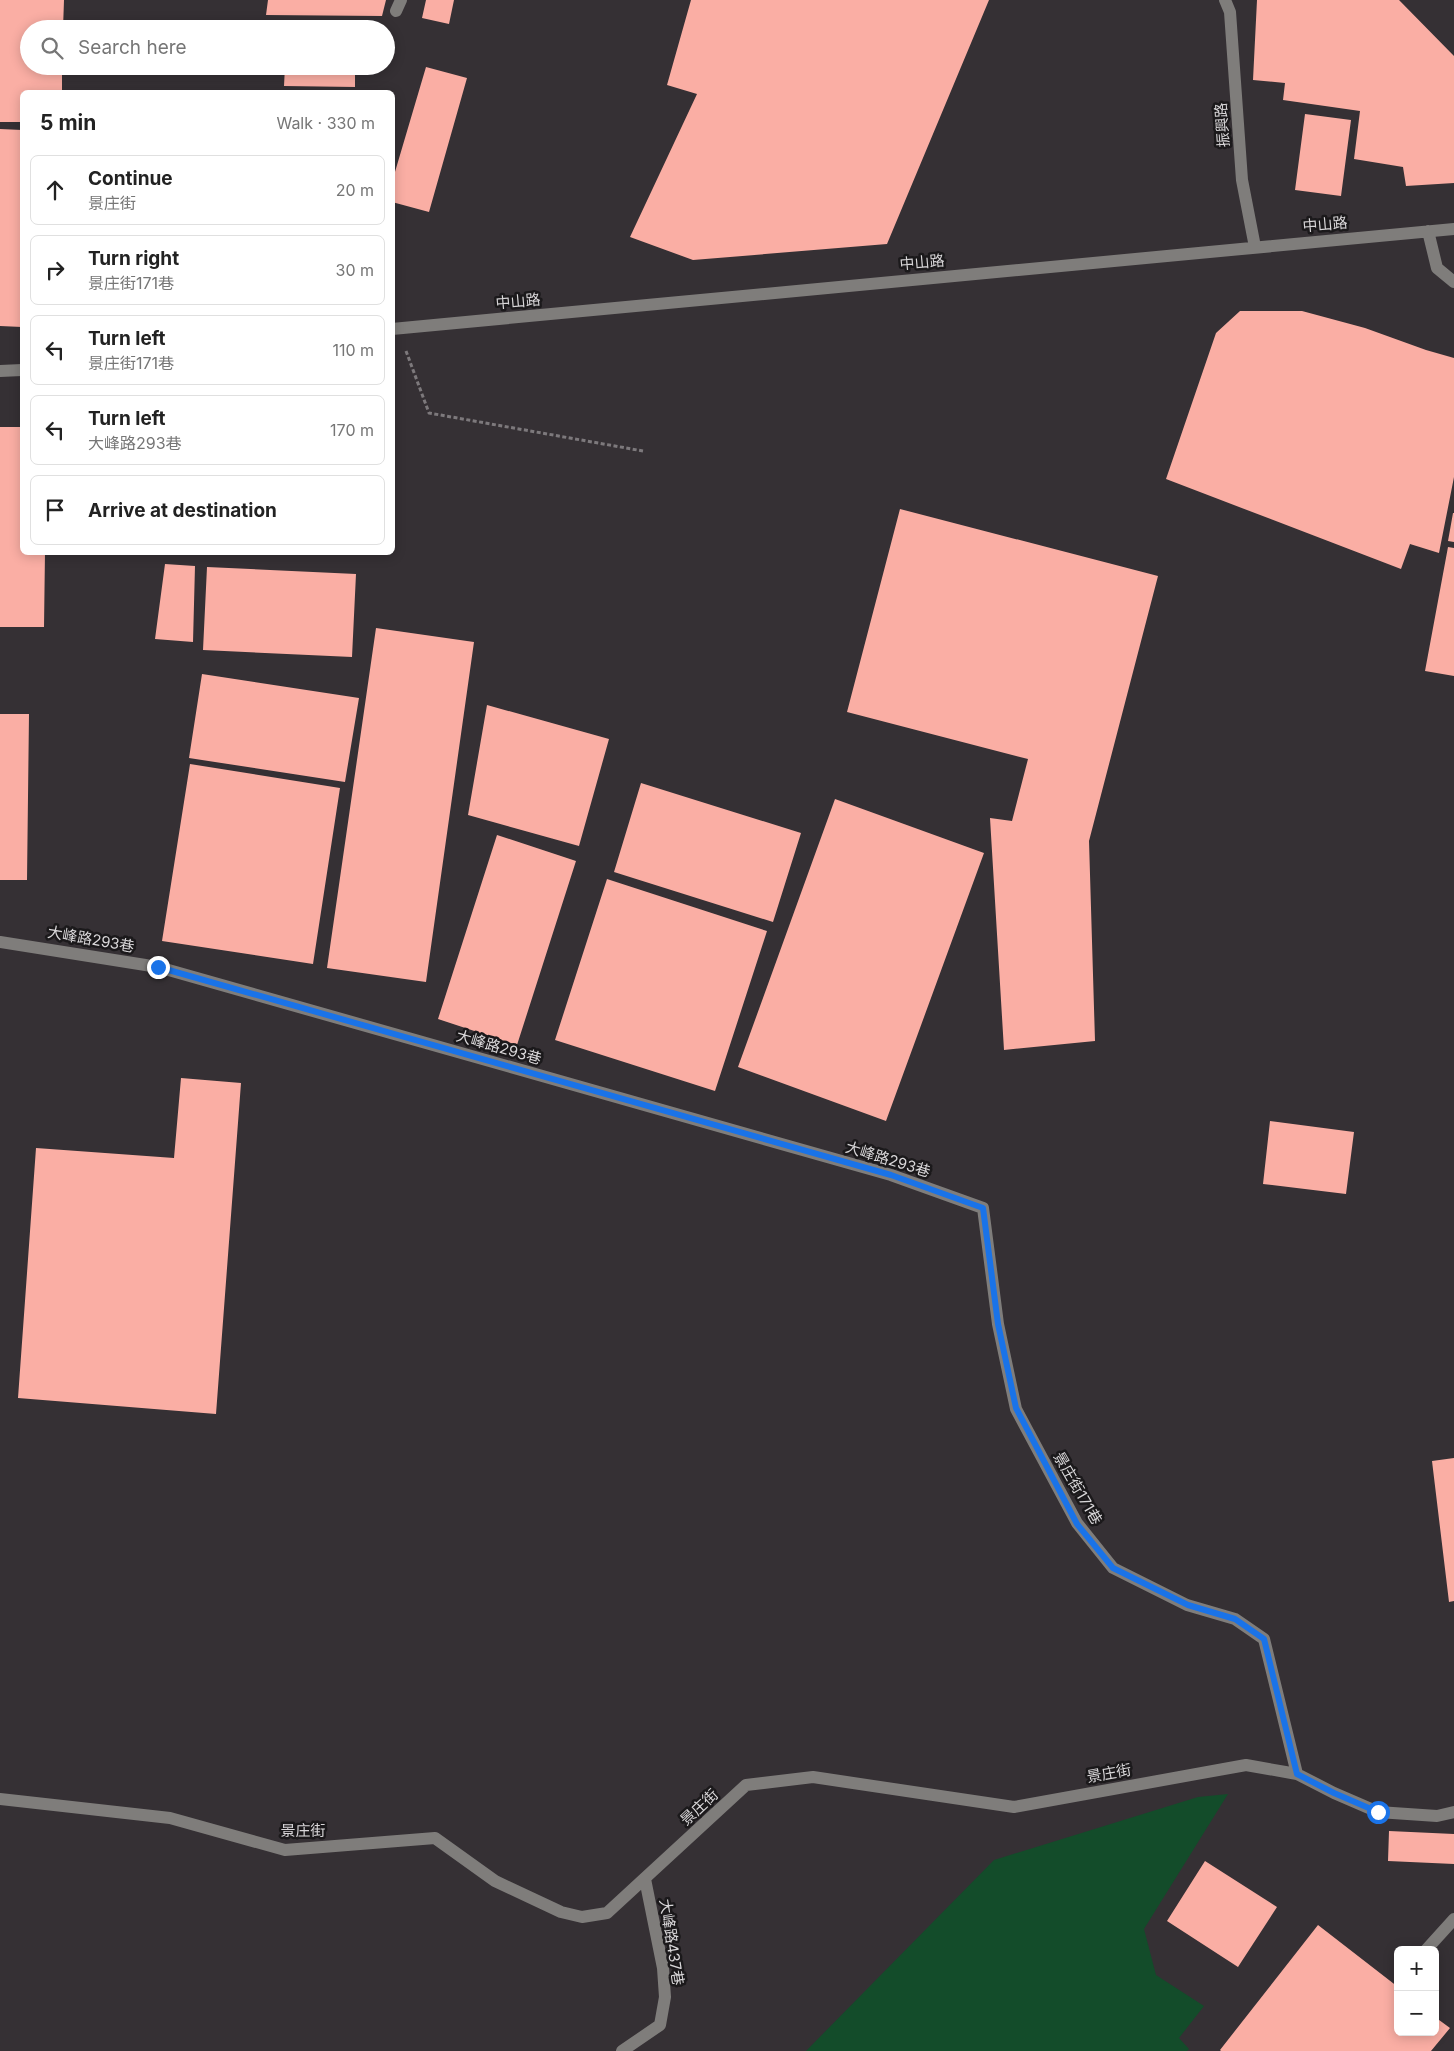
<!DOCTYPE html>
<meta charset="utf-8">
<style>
body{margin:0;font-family:Inter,"Noto Sans TC",sans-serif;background:#f6f6f6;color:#222}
.controls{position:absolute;right:15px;bottom:15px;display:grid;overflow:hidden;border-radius:8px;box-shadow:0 2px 12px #0003}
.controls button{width:45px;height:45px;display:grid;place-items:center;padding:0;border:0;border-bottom:1px solid #e0e0e0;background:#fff;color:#222;font:25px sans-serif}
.stop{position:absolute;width:15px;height:15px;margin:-11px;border:4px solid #1a73e8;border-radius:50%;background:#fff}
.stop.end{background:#1a73e8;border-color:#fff;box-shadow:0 1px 5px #0008}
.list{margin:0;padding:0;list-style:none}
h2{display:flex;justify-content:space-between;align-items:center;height:65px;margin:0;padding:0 20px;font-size:21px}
h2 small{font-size:16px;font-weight:400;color:#767676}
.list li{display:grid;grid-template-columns:32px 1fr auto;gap:15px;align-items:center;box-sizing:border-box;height:70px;margin:0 10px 10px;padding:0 10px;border:1px solid #e0e0e0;border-radius:8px}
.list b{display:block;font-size:19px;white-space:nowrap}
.list p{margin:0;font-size:16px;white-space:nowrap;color:#767676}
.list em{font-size:16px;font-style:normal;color:#767676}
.icon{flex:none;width:28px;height:28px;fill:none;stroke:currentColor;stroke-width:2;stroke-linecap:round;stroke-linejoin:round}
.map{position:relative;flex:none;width:1454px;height:2051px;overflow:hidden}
.search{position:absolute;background:#fff;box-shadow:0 2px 12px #0003;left:20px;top:20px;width:375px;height:55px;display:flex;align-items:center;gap:12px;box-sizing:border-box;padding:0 18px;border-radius:28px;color:#767676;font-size:19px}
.panel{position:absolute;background:#fff;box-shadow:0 2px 12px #0003;left:20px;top:90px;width:375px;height:465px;border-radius:8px}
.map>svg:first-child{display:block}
</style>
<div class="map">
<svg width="1454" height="2051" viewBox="0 0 1454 2051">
<rect width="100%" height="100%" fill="#353034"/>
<!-- green -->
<path fill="#134c2a" d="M 1228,1794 L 1144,1929 L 1156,1975 L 1204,2006 L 1179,2038 L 1189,2049 L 1187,2051 L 806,2051 L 994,1860 L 1198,1797 Z"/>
<!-- building -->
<path fill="#faaea4" d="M 0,0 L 64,0 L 63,29 L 29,29 L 29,66 L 62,66 L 62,92 L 22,92 L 22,122 L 0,122 Z
M 268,0 L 386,0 L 382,16 L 266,15 Z
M 426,0 L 454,0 L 449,24 L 422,18 Z
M 691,0 L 989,0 L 887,244 L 693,260 L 630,237 L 697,94 L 667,85 Z
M 1257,0 L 1399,0 L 1454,56 L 1454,183 L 1406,186 L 1403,167 L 1354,159 L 1360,111 L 1283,100 L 1285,83 L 1253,80 Z
M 285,66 L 355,66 L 355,87 L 284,86 Z
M 426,67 L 467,78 L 429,212 L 392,202 L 392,182 Z
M 1305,114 L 1351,120 L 1341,196 L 1295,190 Z
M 0,129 L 22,130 L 22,327 L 0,326 Z
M 1240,311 L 1302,311 L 1365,328 L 1426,350 L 1454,358 L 1454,477 L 1439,553 L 1410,544 L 1401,569 L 1166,479 L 1216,333 Z
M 0,427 L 22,427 L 22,552 L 45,552 L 44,627 L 0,627 Z
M 900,509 L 1158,576 L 1089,841 L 1095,1041 L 1004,1050 L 990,818 L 1012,821 L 1028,759 L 847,712 Z
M 1453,513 L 1454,513 L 1454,542 L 1448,541 Z
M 1448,547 L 1454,548 L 1454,676 L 1425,671 Z
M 165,564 L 195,566 L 193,642 L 155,639 Z
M 207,567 L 356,574 L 352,657 L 203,650 Z
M 376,628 L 474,642 L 426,982 L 327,968 Z
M 202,674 L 359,698 L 345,782 L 189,758 Z
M 487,705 L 609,739 L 579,846 L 468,815 Z
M 0,714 L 29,714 L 27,880 L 0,880 Z
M 190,764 L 340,788 L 313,964 L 162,941 Z
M 641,783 L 801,833 L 773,922 L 614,872 Z
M 835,799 L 984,853 L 886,1121 L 738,1067 Z
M 497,835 L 576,861 L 517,1045 L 438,1019 Z
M 607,879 L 767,931 L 715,1091 L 555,1040 Z
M 181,1078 L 241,1083 L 216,1414 L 18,1398 L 36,1148 L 174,1158 Z
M 1270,1121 L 1354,1132 L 1346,1194 L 1263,1184 Z
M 1454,1458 L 1454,1601 L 1449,1602 L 1432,1461 Z
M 1389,1831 L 1454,1834 L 1454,1864 L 1388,1861 Z
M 1205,1861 L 1277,1907 L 1238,1967 L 1167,1921 Z
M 1318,1925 L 1398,1987 L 1398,2032 L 1435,2032 L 1435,2017 L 1450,2028 L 1431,2051 L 1221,2051 L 1220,2050 Z"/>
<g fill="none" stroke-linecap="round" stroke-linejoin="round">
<!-- path -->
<path stroke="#7d797c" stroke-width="3" stroke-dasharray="4 2.5" stroke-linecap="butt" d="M 406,351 L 429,413 L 643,451"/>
<!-- minor -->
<path stroke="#7f7d7b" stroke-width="12" d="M 1225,0 L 1230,12 L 1242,180 L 1255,247
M 396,11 L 401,0
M 1428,231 L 1437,268 L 1454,282
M 392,329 L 1454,229
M 0,371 L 22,370
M 0,942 L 158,967 L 891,1175 L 983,1208 L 998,1324 L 1016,1409 L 1077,1523 L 1113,1568 L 1187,1605 L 1235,1619 L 1264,1639 L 1297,1774
M 0,1799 L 170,1818 L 285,1850 L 435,1838 L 495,1881 L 561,1912 L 582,1917 L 607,1913 L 746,1785 L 813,1777 L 1014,1807 L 1246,1765 L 1297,1774 L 1334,1793 L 1378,1812 L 1437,1816 L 1454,1812
M 1426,1950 L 1454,1919
M 622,2051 L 660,2025 L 665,1997 L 663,1968 L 645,1879"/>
</g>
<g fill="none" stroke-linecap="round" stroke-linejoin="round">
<!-- route -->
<path stroke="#1a73e8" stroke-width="6" d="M 158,967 L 891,1175 L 983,1208 L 998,1324 L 1016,1408 L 1077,1524 L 1113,1568 L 1188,1605 L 1235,1619 L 1264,1639 L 1297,1774 L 1334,1793 L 1378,1812"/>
</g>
<g text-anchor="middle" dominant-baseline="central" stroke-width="5" stroke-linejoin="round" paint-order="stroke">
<!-- street labels -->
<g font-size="15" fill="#d9d7d9" stroke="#1b191b">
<text transform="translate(1222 125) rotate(-94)">振興路</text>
<text transform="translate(1325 224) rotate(-5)">中山路</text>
<text transform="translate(922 262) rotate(-5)">中山路</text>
<text transform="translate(518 301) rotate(-5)">中山路</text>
<text transform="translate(91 939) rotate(10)">大峰路293巷</text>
<text transform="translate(499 1047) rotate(16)">大峰路293巷</text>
<text transform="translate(888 1159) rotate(17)">大峰路293巷</text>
<text transform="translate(1078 1488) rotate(60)">景庄街171巷</text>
<text transform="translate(1109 1773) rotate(-10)">景庄街</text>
<text transform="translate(699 1807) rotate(-43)">景庄街</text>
<text x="303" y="1830">景庄街</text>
<text transform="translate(672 1942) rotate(81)">大峰路437巷</text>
</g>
</g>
</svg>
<div class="controls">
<button>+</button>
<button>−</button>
</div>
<div class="stop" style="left:1378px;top:1812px"></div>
<div class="stop end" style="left:158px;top:967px"></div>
<div class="search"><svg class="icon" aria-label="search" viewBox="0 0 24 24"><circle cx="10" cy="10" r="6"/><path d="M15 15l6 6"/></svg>Search here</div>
<section class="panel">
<h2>5 min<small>Walk · 330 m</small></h2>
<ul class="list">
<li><svg class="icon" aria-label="ahead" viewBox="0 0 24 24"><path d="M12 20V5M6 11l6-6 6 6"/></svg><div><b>Continue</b><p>景庄街</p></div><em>20 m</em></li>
<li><svg class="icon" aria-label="right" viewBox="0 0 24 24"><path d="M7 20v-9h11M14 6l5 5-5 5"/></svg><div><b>Turn right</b><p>景庄街171巷</p></div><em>30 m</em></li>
<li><svg class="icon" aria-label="left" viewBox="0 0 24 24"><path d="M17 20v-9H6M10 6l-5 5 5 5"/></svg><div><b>Turn left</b><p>景庄街171巷</p></div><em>110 m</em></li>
<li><svg class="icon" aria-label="left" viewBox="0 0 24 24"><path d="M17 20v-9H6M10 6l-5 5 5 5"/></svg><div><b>Turn left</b><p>大峰路293巷</p></div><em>170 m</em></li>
<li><svg class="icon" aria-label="arrive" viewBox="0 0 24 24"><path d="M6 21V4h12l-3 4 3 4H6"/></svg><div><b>Arrive at destination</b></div></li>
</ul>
</section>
</div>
